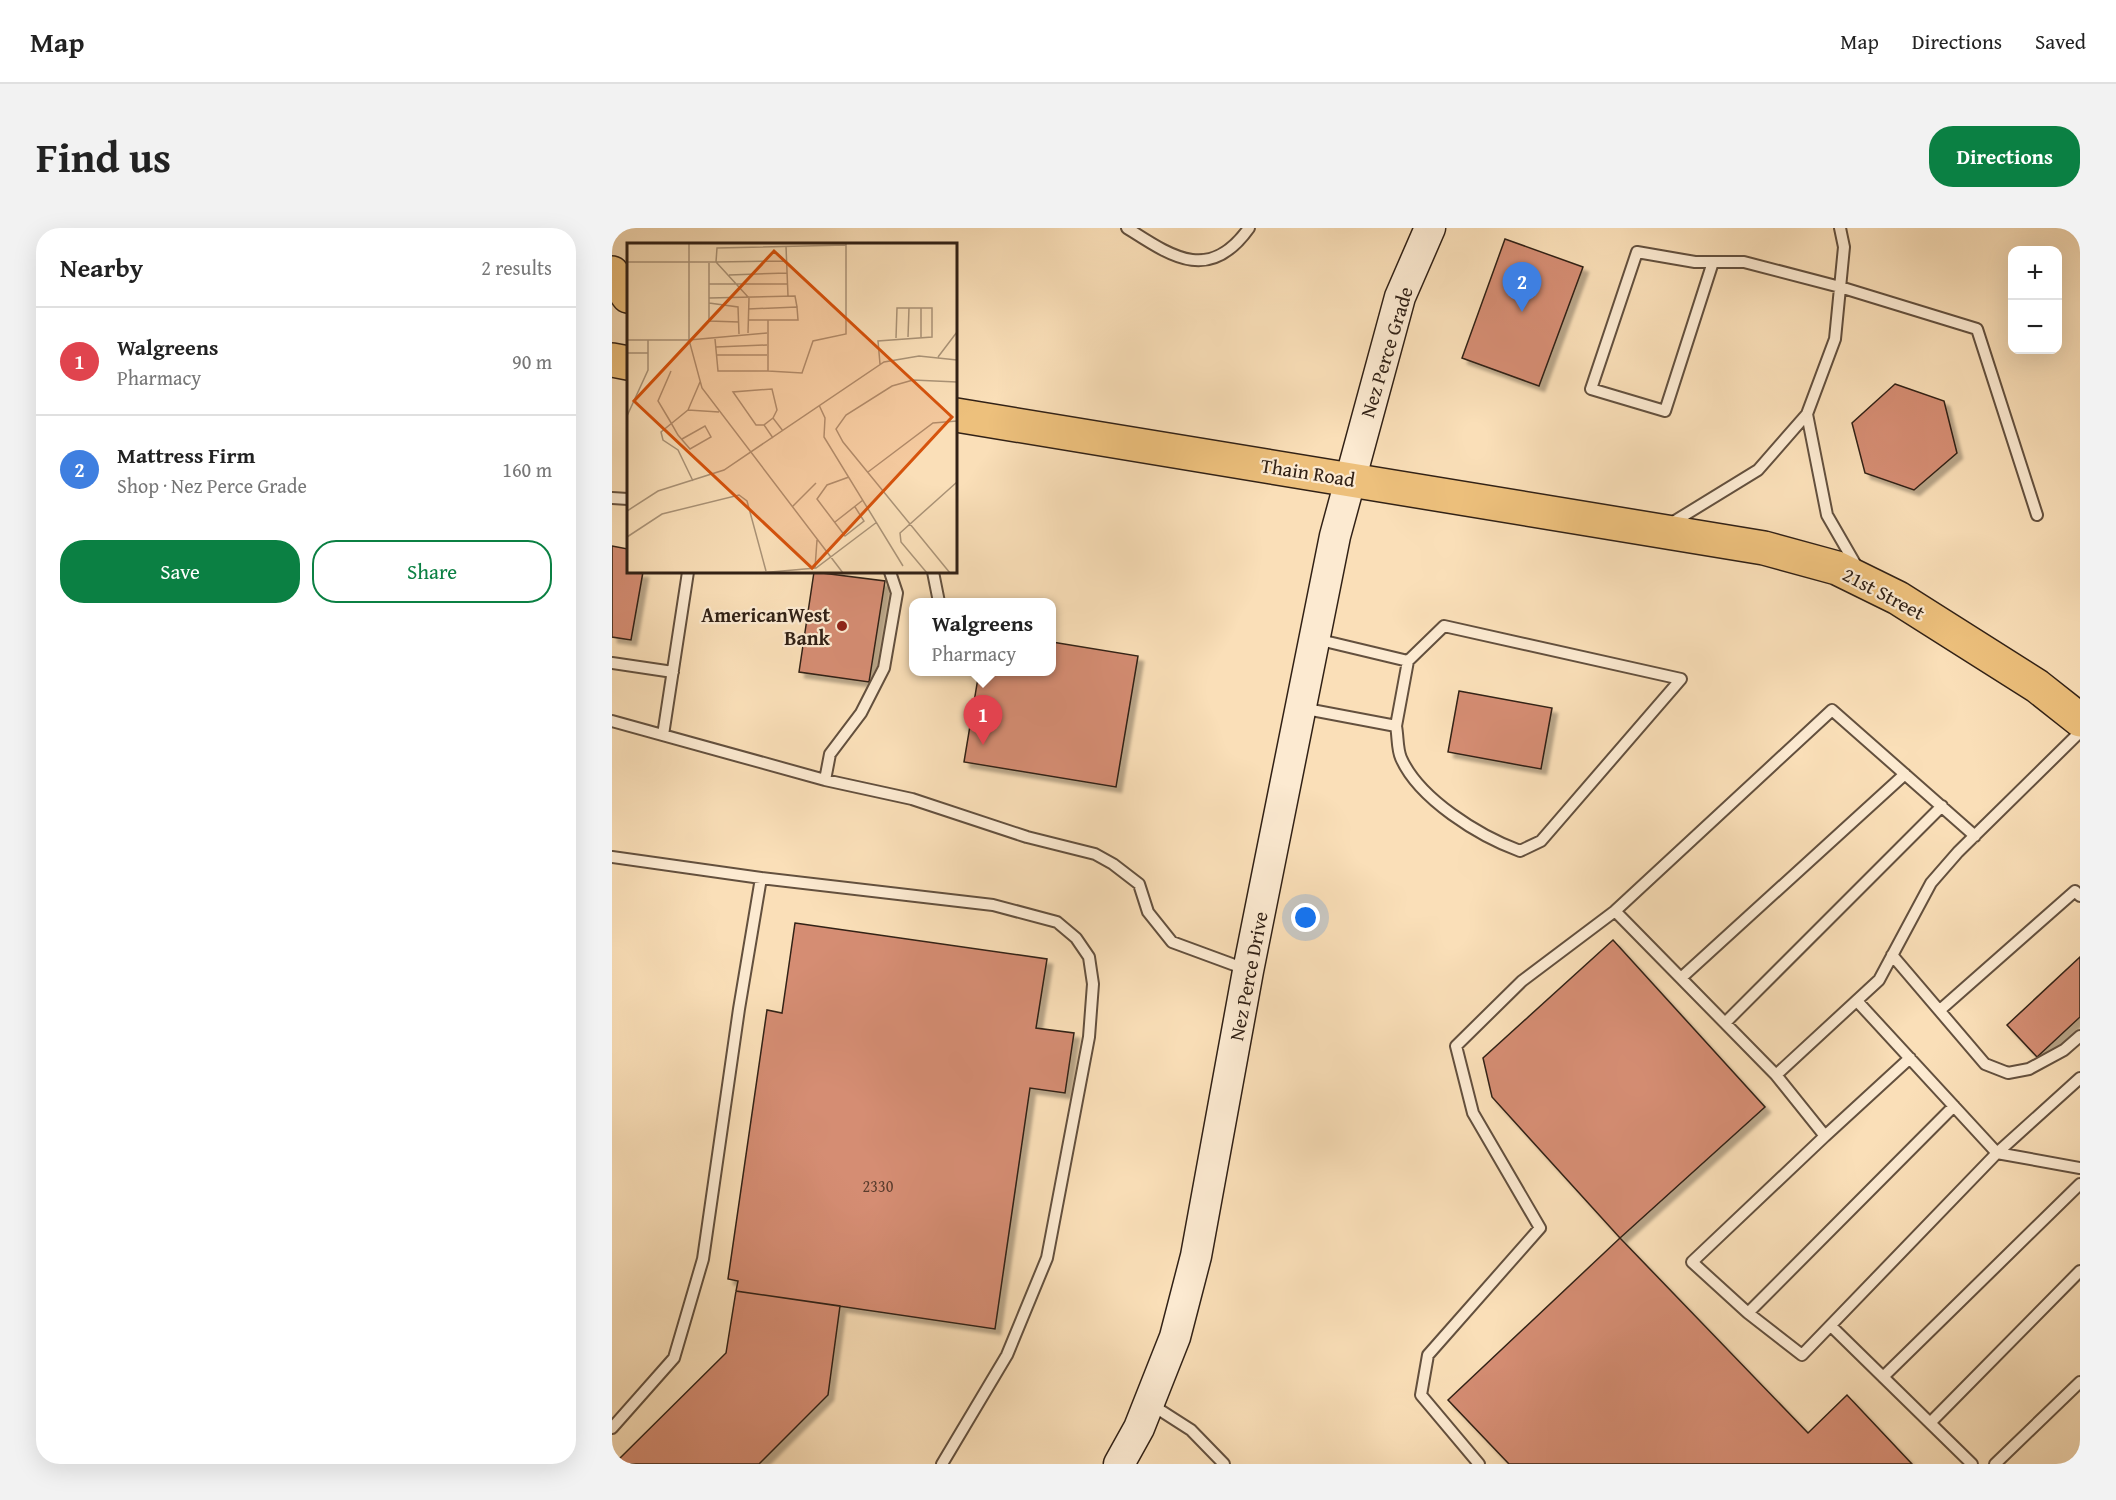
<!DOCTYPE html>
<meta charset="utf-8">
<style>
body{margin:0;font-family:"Gentium Book Plus",serif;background:#f2f2f2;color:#222}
.controls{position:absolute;right:18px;top:18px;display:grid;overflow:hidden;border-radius:12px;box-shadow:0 6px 24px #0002}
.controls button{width:54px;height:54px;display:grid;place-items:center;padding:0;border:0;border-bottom:2px solid #e0e0e0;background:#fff;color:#222;font:30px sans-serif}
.you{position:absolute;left:694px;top:690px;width:21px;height:21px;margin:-15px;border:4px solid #fff;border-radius:50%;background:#1a73e8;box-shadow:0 0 0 9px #1a73e833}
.badge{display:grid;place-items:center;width:39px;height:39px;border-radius:50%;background:#0b8043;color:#fff;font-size:20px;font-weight:700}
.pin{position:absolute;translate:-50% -50px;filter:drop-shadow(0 2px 3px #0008)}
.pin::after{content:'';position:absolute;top:32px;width:21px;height:18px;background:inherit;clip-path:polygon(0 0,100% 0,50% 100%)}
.popup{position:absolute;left:297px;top:370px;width:147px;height:78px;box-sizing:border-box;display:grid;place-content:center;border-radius:12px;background:#fff;filter:drop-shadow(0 2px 4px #0005);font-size:20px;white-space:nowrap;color:#767676}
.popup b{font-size:22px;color:#222}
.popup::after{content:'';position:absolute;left:50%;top:100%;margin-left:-12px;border:12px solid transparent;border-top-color:#fff}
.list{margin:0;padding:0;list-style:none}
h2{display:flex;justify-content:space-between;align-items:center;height:78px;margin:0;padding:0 24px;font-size:26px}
h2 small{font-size:20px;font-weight:400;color:#767676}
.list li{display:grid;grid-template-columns:39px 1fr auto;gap:18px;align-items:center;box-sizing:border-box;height:108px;padding:0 24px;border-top:2px solid #e0e0e0}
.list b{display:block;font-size:22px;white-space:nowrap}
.list p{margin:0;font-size:20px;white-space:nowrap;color:#767676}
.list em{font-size:20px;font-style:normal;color:#767676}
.actions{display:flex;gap:12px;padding:18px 24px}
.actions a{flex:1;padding:14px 0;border:2px solid #0b8043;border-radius:24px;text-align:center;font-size:21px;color:#0b8043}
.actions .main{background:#0b8043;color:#fff}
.map{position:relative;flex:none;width:1468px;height:1236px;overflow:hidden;border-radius:24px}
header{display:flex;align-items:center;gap:36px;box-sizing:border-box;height:84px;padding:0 30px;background:#fff;border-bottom:2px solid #e0e0e0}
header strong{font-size:28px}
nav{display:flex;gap:33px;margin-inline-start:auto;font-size:21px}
.intro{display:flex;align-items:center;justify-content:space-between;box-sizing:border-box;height:144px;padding:0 36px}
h1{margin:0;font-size:42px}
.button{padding:15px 27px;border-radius:24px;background:#0b8043;color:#fff;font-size:21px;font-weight:700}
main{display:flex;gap:36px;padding:0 36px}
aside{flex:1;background:#fff;border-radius:24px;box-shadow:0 6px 24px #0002}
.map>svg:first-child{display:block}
</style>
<header>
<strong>Map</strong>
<nav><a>Map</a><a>Directions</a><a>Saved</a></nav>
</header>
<div class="intro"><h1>Find us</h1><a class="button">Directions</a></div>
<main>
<aside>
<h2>Nearby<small>2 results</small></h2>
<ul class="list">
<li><span class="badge" style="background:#e0444e">1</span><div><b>Walgreens</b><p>Pharmacy</p></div><em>90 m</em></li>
<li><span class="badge" style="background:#3f7fe0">2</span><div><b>Mattress Firm</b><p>Shop · Nez Perce Grade</p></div><em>160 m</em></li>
</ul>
<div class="actions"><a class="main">Save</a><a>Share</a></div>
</aside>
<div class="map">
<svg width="1468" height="1236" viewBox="0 0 1468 1236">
<defs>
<filter id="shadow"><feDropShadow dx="5.5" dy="5.5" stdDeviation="1.5" flood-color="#0004"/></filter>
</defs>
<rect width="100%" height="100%" fill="#fadfb8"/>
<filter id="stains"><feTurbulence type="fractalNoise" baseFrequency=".00333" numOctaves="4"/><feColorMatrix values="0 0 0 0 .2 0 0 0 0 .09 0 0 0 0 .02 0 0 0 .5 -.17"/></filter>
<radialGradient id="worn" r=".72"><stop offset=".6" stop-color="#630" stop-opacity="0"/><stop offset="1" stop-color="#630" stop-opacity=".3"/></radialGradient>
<!-- building -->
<path fill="#d58d73" stroke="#312116" stroke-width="1.5" filter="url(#shadow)" d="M 893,11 L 971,39 L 927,158 L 850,130 Z
M 1283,156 L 1332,173 L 1345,225 L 1302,262 L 1253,245 L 1240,195 Z
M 0,318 L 16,321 L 16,344 L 31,344 L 19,412 L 0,409 Z
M 202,344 L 273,353 L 257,454 L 187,444 Z
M 440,414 L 526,428 L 504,559 L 352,534 L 367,444 L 440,444 Z
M 847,463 L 940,480 L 929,541 L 836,524 Z
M 183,695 L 435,731 L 424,800 L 462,805 L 453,865 L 418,860 L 383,1101 L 124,1063 L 126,1053 L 116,1051 L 155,782 L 170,785 Z
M 1001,712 L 1153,879 L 1008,1010 L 880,869 L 871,830 Z
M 1468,729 L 1468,789 L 1425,829 L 1395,797 Z
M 1008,1010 L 1196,1205 L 1235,1167 L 1300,1236 L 897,1236 L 836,1172 Z
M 124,1063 L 228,1078 L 216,1167 L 147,1236 L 2,1236 L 114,1125 Z"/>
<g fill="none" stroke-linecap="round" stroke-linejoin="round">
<!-- lane casing -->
<g stroke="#63503e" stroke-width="14">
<path id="lane" d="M 515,0 C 559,28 597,56 637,0
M 1101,34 L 1053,183 L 979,161 L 1025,24 L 1083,34 L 1132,34 L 1228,59 L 1365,101 L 1425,287
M 1195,186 L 1215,287 L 1245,339
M 0,270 L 16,271
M 1058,296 L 1146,242 L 1195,186 L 1223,111 L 1232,19 L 1228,0
M 321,344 L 327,374
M 0,435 L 61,444
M 689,480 L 784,498 L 796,433 L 704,411
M 0,493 L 213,552 L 300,571 L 415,609 L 483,626 L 501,636 L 527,656 L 536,684 L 560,714 L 636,742
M 784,498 C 786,508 785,521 789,530 C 807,571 867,608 908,623 L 929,613 L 1069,451 L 832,398 L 796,433
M 51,507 L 76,344
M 213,552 L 218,526 L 249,485 L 272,440 L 285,365 L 278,344
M 0,629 L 149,650 L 381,677 L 445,694 L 464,710 L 477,729 L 481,756 L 477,809 L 435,1030 L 395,1127 L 330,1236
M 1280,727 L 1373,836 L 1396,845 L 1417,841 L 1452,822 L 1468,808
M 1069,750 L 1293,546
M 1245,773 L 1385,925 L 1468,940
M 1328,782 L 1463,663 L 1468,668
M 1113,795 L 1330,578
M 1164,847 L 1267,752 L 1319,655 L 1346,624 L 1468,504
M 1342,878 L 1136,1085 L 1080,1034 L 1213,908 L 1164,847 L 1003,683 L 1220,482 L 1363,608
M 1213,908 L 1298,830
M 1136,1085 L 1190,1127 L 1385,925 L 1468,850
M 1219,1098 L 1360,1236
M 1271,1149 L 1468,956
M 540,1177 L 579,1202 L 612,1236
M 1318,1195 L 1468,1043
M 0,1200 L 62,1130 L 91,1031 L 127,781 L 149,650
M 867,1236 L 809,1167 L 816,1127 L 928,1000 L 861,885 L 844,818 L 910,753 L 1003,683
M 1383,1236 L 1468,1154"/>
</g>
<!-- secondary casing -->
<g stroke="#312116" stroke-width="33">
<path id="secondary" d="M 507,1236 L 527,1200 L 563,1109 L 584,1028 L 636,743 L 723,308 L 788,69 L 818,0"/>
</g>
<!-- primary casing -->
<g stroke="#312116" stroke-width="36">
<path id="primary" d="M 0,45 L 16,68
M 0,132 L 16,135
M 344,187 L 1152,320 L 1225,340 L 1286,370 L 1425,458 L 1468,492"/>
</g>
<!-- lane -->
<use href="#lane" stroke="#fcead1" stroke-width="10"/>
<!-- secondary -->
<use href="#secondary" stroke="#fcead1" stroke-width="30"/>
<!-- primary -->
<use href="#primary" stroke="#edc07c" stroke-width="33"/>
</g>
<!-- markers -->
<circle fill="#8f2418" stroke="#fcead1" stroke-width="2" cx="230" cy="398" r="6"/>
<g text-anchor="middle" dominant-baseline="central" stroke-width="4.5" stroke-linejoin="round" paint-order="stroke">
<!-- number labels -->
<g font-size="16" fill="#5a3c2d">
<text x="266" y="958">2330</text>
</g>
<!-- street labels -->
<g font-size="20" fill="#312116" stroke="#fcead1">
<text transform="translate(774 124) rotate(-73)">Nez Perce Grade</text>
<text transform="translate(696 244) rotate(9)">Thain Road</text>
<text transform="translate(1272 365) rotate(28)">21st Street</text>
<text transform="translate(636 748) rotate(-79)">Nez Perce Drive</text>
</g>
<!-- poi labels -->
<g font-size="20" font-weight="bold" fill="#312116" stroke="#fcead1" text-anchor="end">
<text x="218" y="386">AmericanWest<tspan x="218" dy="23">Bank</tspan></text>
</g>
</g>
<!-- overview -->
<g transform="translate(15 15)">
<rect width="330" height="330" fill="#fadfb8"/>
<path fill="none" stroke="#aa9377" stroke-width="1.5" d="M 62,0 L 62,97 L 75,145 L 216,330M 159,3 L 161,53M 160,18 L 89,19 L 90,5 L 219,2M 0,19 L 89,19 L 122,55 L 121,90M 82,20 L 82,78 L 112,79M 102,32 L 160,30M 82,41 L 161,41M 82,55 L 168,53 L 170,64M 82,60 L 111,64 L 112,91M 121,77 L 141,77M 281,94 L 282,65M 294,94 L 294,65M 88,96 L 91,128 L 141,128 L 141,77 L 171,77 L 170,64 L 121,66M 0,97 L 62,97M 62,97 L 140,90M 89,104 L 140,102M 0,110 L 21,110 L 21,97M 90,112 L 140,112M 311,114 L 330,89M 253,121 L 251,98 L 305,94 L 305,65 L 270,65 L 269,95M 44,128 L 31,158 L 43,178 L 51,192 L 63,206 L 84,194 L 78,183 L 55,196M 141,128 L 175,130 L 186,98 L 219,91 L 219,0M 192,162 L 198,175 L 197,194 L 276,323M 61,167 L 73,139M 0,173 L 21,127 L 21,110M 137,182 L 129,182 L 106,149 L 145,146 L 150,167 L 146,175M 146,195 L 137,182 L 146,175 L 156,188M 241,229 L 306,180 L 330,178M 222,234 L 200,242 L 190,256 L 218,293 L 237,278 L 228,264M 66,238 L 51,207 L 36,197 L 34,189 L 61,167 L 92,169M 165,264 L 189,240M 0,268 L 31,248 L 97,227 L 257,119 L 292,113 L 330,117M 208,279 L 236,257M 0,294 L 35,271 L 112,252 L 120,258 L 139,328M 188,325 L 190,297M 131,330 L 189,325 L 250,279M 300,330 L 274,299 L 273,290 L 330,239M 323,330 L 216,199 L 209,186 L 219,172 L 265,143 L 286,137 L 330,139"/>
<path fill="#d6530d" fill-opacity="0.15" stroke="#d6530d" stroke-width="3" d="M 147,8 L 325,174 L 185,325 L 7,158 Z"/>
<rect width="330" height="330" fill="none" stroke="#312116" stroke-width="3"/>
</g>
<rect width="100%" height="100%" filter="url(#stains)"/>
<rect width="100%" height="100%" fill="url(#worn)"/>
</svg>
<div class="controls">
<button>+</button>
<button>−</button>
</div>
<div class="you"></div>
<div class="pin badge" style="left:371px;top:517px;background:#e0444e">1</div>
<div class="popup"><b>Walgreens</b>Pharmacy</div>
<div class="pin badge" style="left:910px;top:84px;background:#3f7fe0">2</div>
</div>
</main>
